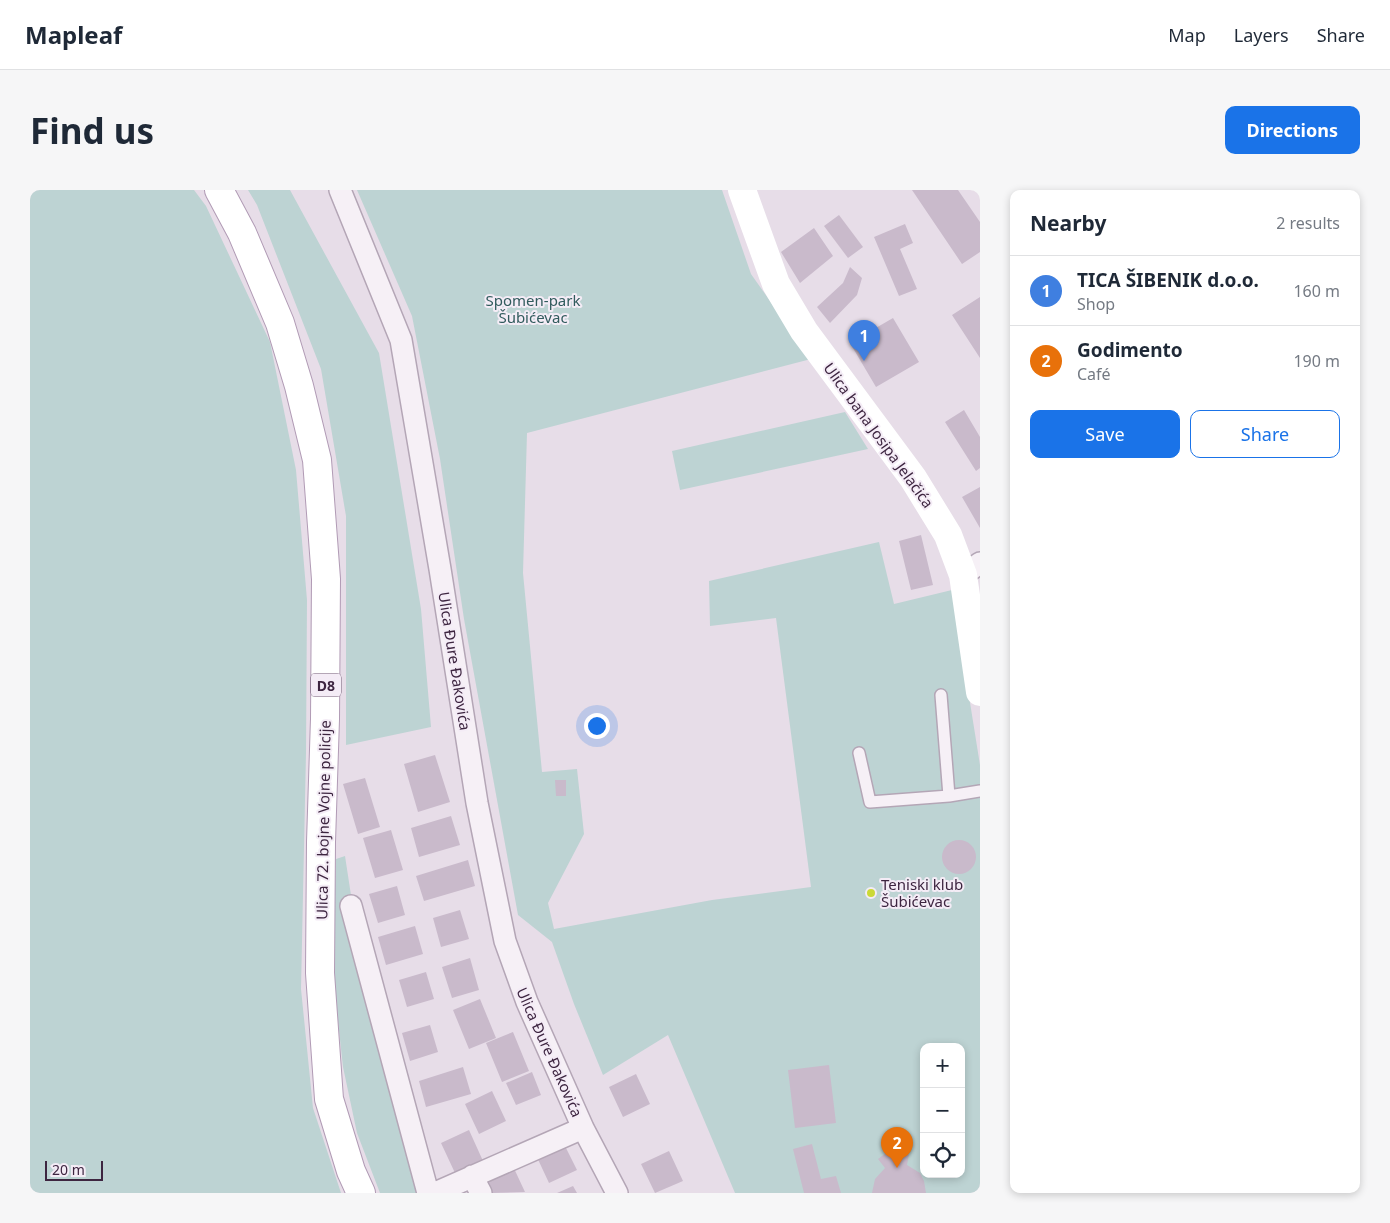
<!DOCTYPE html>
<meta charset="utf-8">
<style>
body{margin:0;font-family:"Noto Sans",sans-serif;background:#f6f6f7;color:#1f2937}
.controls{position:absolute;right:15px;bottom:15px;display:grid;overflow:hidden;border-radius:10px;box-shadow:0 2px 8px #0003}
.controls button{width:45px;height:45px;display:grid;place-items:center;padding:0;border:0;border-bottom:1px solid #e0e1e3;background:#fff;color:#1f2937;font:25px sans-serif}
.scale{position:absolute;left:15px;bottom:12px;width:58px;box-sizing:border-box;padding-left:5px;border:2px solid #3d2540;border-top:0;font-size:14px;line-height:18px;white-space:nowrap;color:#3d2540;-webkit-text-stroke:4px #f4ecf6;paint-order:stroke}
.you{position:absolute;left:566px;top:535px;width:18px;height:18px;margin:-12px;border:4px solid #fff;border-radius:50%;background:#1a73e8;box-shadow:0 0 0 8px #1a73e833}
.badge{display:grid;place-items:center;width:32px;height:32px;border-radius:50%;background:#1a73e8;color:#fff;font-size:16px;font-weight:700}
.pin{position:absolute;translate:-50% -41px;filter:drop-shadow(0 1px 2px #0008)}
.pin::after{content:'';position:absolute;top:26px;width:18px;height:15px;background:inherit;clip-path:polygon(0 0,100% 0,50% 100%)}
.list{margin:0;padding:0;list-style:none}
h2{display:flex;justify-content:space-between;align-items:center;height:65px;margin:0;padding:0 20px;font-size:21px}
h2 small{font-size:16px;font-weight:400;color:#747a83}
.list li{display:grid;grid-template-columns:32px 1fr auto;gap:15px;align-items:center;box-sizing:border-box;height:70px;padding:0 20px;border-top:1px solid #e0e1e3}
.list b{display:block;font-size:19px;white-space:nowrap}
.list p{margin:0;font-size:16px;white-space:nowrap;color:#747a83}
.list em{font-size:16px;font-style:normal;color:#747a83}
.actions{display:flex;gap:10px;padding:15px 20px}
.actions a{flex:1;padding:11px 0;border:1px solid #1a73e8;border-radius:10px;text-align:center;font-size:18px;color:#1a73e8}
.actions .main{background:#1a73e8;color:#fff}
.icon{flex:none;width:28px;height:28px;fill:none;stroke:currentColor;stroke-width:2;stroke-linecap:round;stroke-linejoin:round}
.map{position:relative;flex:none;width:950px;height:1003px;overflow:hidden;border-radius:10px}
header{display:flex;align-items:center;gap:30px;box-sizing:border-box;height:70px;padding:0 25px;background:#fff;border-bottom:1px solid #e0e1e3}
header strong{font-size:24px}
nav{display:flex;gap:28px;margin-inline-start:auto;font-size:18px}
.intro{display:flex;align-items:center;justify-content:space-between;box-sizing:border-box;height:120px;padding:0 30px}
h1{margin:0;font-size:35px}
.button{padding:12px 22px;border-radius:10px;background:#1a73e8;color:#fff;font-size:18px;font-weight:700}
main{display:flex;gap:30px;padding:0 30px}
aside{flex:1;background:#fff;border-radius:10px;box-shadow:0 2px 8px #0003}
.map>svg:first-child{display:block}
</style>
<header>
<strong>Mapleaf</strong>
<nav><a>Map</a><a>Layers</a><a>Share</a></nav>
</header>
<div class="intro"><h1>Find us</h1><a class="button">Directions</a></div>
<main>
<div class="map">
<svg width="950" height="1003" viewBox="0 0 950 1003">
<rect width="100%" height="100%" fill="#e7dde8"/>
<!-- green -->
<path fill="#bdd3d3" fill-rule="evenodd" d="M 0,0 L 164,0 L 176,16 L 240,152 L 266,280 L 277,410 L 276,563 L 271,799 L 283,918 L 311,1003 L 0,1003 Z
M 218,0 L 260,0 L 349,163 L 391,419 L 401,537 L 316,555 L 316,326 L 291,179 L 227,15 Z
M 327,0 L 692,0 L 721,84 L 781,169 L 497,243 L 493,383 L 512,582 L 547,579 L 554,644 L 518,713 L 524,739 L 682,710 L 781,697 L 746,428 L 680,436 L 679,391 L 849,352 L 864,414 L 922,400 L 950,575 L 950,1003 L 705,1003 L 638,845 L 573,885 L 544,814 L 522,752 L 488,725 L 434,429 L 410,269 L 382,126 ZM 894,857 L 931,857 L 931,984 L 894,984 Z
M 815,222 L 838,259 L 650,300 L 642,261 Z
M 315,666 L 328,751 L 391,1003 L 350,1003 L 327,943 L 313,877 L 306,813 L 303,750 L 306,669 Z"/>
<!-- building -->
<path fill="#c9bacb" d="M 882,0 L 928,0 L 950,32 L 950,62 L 932,74 Z
M 809,25 L 833,57 L 818,68 L 794,36 Z
M 875,34 L 883,53 L 870,59 L 887,99 L 869,106 L 844,47 Z
M 784,38 L 803,66 L 770,93 L 751,62 Z
M 820,77 L 832,88 L 827,105 L 800,133 L 787,117 L 813,93 Z
M 950,107 L 950,168 L 922,125 Z
M 863,128 L 889,172 L 846,197 L 820,153 Z
M 934,220 L 950,247 L 950,278 L 946,281 L 915,232 Z
M 950,297 L 950,338 L 932,307 Z
M 891,345 L 903,395 L 881,400 L 869,351 Z
M 405,565 L 420,612 L 388,622 L 374,574 Z
M 335,588 L 350,637 L 328,644 L 313,594 Z
M 525,590 L 536,590 L 536,606 L 526,606 Z
M 421,626 L 430,655 L 389,667 L 381,638 Z
M 361,640 L 373,680 L 345,688 L 333,648 Z
M912 667a17 17 0 1 1 34 0a17 17 0 1 1-34 0Z
M 438,670 L 445,696 L 394,711 L 386,686 Z
M 367,696 L 375,725 L 348,733 L 339,704 Z
M 430,720 L 439,749 L 411,757 L 403,728 Z
M 385,736 L 393,764 L 356,775 L 348,747 Z
M 440,768 L 449,800 L 422,808 L 412,777 Z
M 396,782 L 404,809 L 377,817 L 369,790 Z
M 450,809 L 466,848 L 439,859 L 423,820 Z
M 400,835 L 408,862 L 380,871 L 372,843 Z
M 483,842 L 499,881 L 472,892 L 456,853 Z
M 799,875 L 806,933 L 765,938 L 758,880 Z
M 433,877 L 441,904 L 396,917 L 389,891 Z
M 502,882 L 511,905 L 486,915 L 476,893 Z
M 606,884 L 620,914 L 593,927 L 579,897 Z
M 462,901 L 476,931 L 449,944 L 435,914 Z
M 439,940 L 453,971 L 425,983 L 411,953 Z
M 532,950 L 547,980 L 519,993 L 505,963 Z
M 782,954 L 791,989 L 806,986 L 811,1003 L 774,1003 L 763,959 Z
M 639,961 L 653,991 L 625,1003 L 611,974 Z
M 870,962 L 879,965 L 877,975 L 890,983 L 894,991 L 896,1003 L 842,1003 L 845,989 L 855,978 L 848,969 L 856,963 Z
M 481,972 L 495,1002 L 462,1003 L 454,985 Z
M 543,996 L 547,1003 L 527,1003 Z"/>
<g fill="none" stroke-linecap="round" stroke-linejoin="round">
<!-- lane casing -->
<g stroke="#b4a6b6" stroke-width="14">
<path id="lane" d="M 911,505 L 919,606 L 950,601
M 829,563 L 840,612 L 919,606"/>
</g>
<!-- street casing -->
<g stroke="#b4a6b6" stroke-width="24">
<path id="street" d="M 310,0 L 371,150 L 410,379 L 447,613 L 475,751 L 497,812 L 553,938 L 587,1003
M 933,385 L 950,373
M 321,716 L 398,1003
M 442,986 L 451,1003
M 405,1003 L 553,938"/>
</g>
<!-- primary casing -->
<g stroke="#b19bb5" stroke-width="30">
<path id="primary" d="M 189,0 L 212,43 L 250,133 L 269,196 L 287,270 L 296,389 L 295,529 L 291,652 L 290,783 L 299,909 L 321,981 L 331,1003"/>
</g>
<!-- lane -->
<use href="#lane" stroke="#f6f0f6" stroke-width="11"/>
<!-- street -->
<use href="#street" stroke="#f6f0f6" stroke-width="21"/>
<!-- secondary -->
<path stroke="#fff" stroke-width="28" d="M 712,0 L 746,94 L 774,141 L 883,288 L 918,345 L 933,385 L 950,502"/>
<!-- primary -->
<use href="#primary" stroke="#fff" stroke-width="28"/>
</g>
<!-- markers -->
<circle fill="#cbd936" stroke="#f4ecf6" stroke-width="2" cx="841" cy="703" r="5"/>
<g text-anchor="middle" dominant-baseline="central" stroke-width="4" stroke-linejoin="round" paint-order="stroke">
<!-- shield labels -->
<rect fill="#f4ecf6" stroke="#746177" stroke-width="1" x="281" y="483.5" width="30" height="23" rx="4"/>
<g font-size="14" font-weight="bold" fill="#3d2540">
<text x="296" y="495">D8</text>
</g>
<!-- park labels -->
<g font-size="15" fill="#315b5d" stroke="#f4ecf6">
<text x="503" y="110">Spomen-park<tspan x="503" dy="17">Šubićevac</tspan></text>
</g>
<!-- street labels -->
<g font-size="15" fill="#3d2540" stroke="#f4ecf6">
<text transform="translate(849 245) rotate(54)">Ulica bana Josipa Jelačića</text>
<text transform="translate(425 471) rotate(81)">Ulica Đure Đakovića</text>
<text transform="translate(293 630) rotate(-89)">Ulica 72. bojne Vojne policije</text>
<text transform="translate(520 862) rotate(66)">Ulica Đure Đakovića</text>
</g>
<!-- poi labels -->
<g font-size="15" fill="#3d2540" stroke="#f4ecf6" text-anchor="start">
<text x="851" y="694">Teniski klub<tspan x="851" dy="17">Šubićevac</tspan></text>
</g>
</g>
</svg>
<div class="controls">
<button>+</button>
<button>−</button>
<button><svg class="icon" aria-label="locate" viewBox="0 0 24 24"><circle cx="12" cy="12" r="6"/><path d="M12 2v4M12 18v4M2 12h4M18 12h4"/></svg></button>
</div>
<div class="scale">20 m</div>
<div class="you"></div>
<div class="pin badge" style="left:834px;top:171px;background:#3f7fe0">1</div>
<div class="pin badge" style="left:867px;top:978px;background:#e8710a">2</div>
</div>
<aside>
<h2>Nearby<small>2 results</small></h2>
<ul class="list">
<li><span class="badge" style="background:#3f7fe0">1</span><div><b>TICA ŠIBENIK d.o.o.</b><p>Shop</p></div><em>160 m</em></li>
<li><span class="badge" style="background:#e8710a">2</span><div><b>Godimento</b><p>Café</p></div><em>190 m</em></li>
</ul>
<div class="actions"><a class="main">Save</a><a>Share</a></div>
</aside>
</main>
